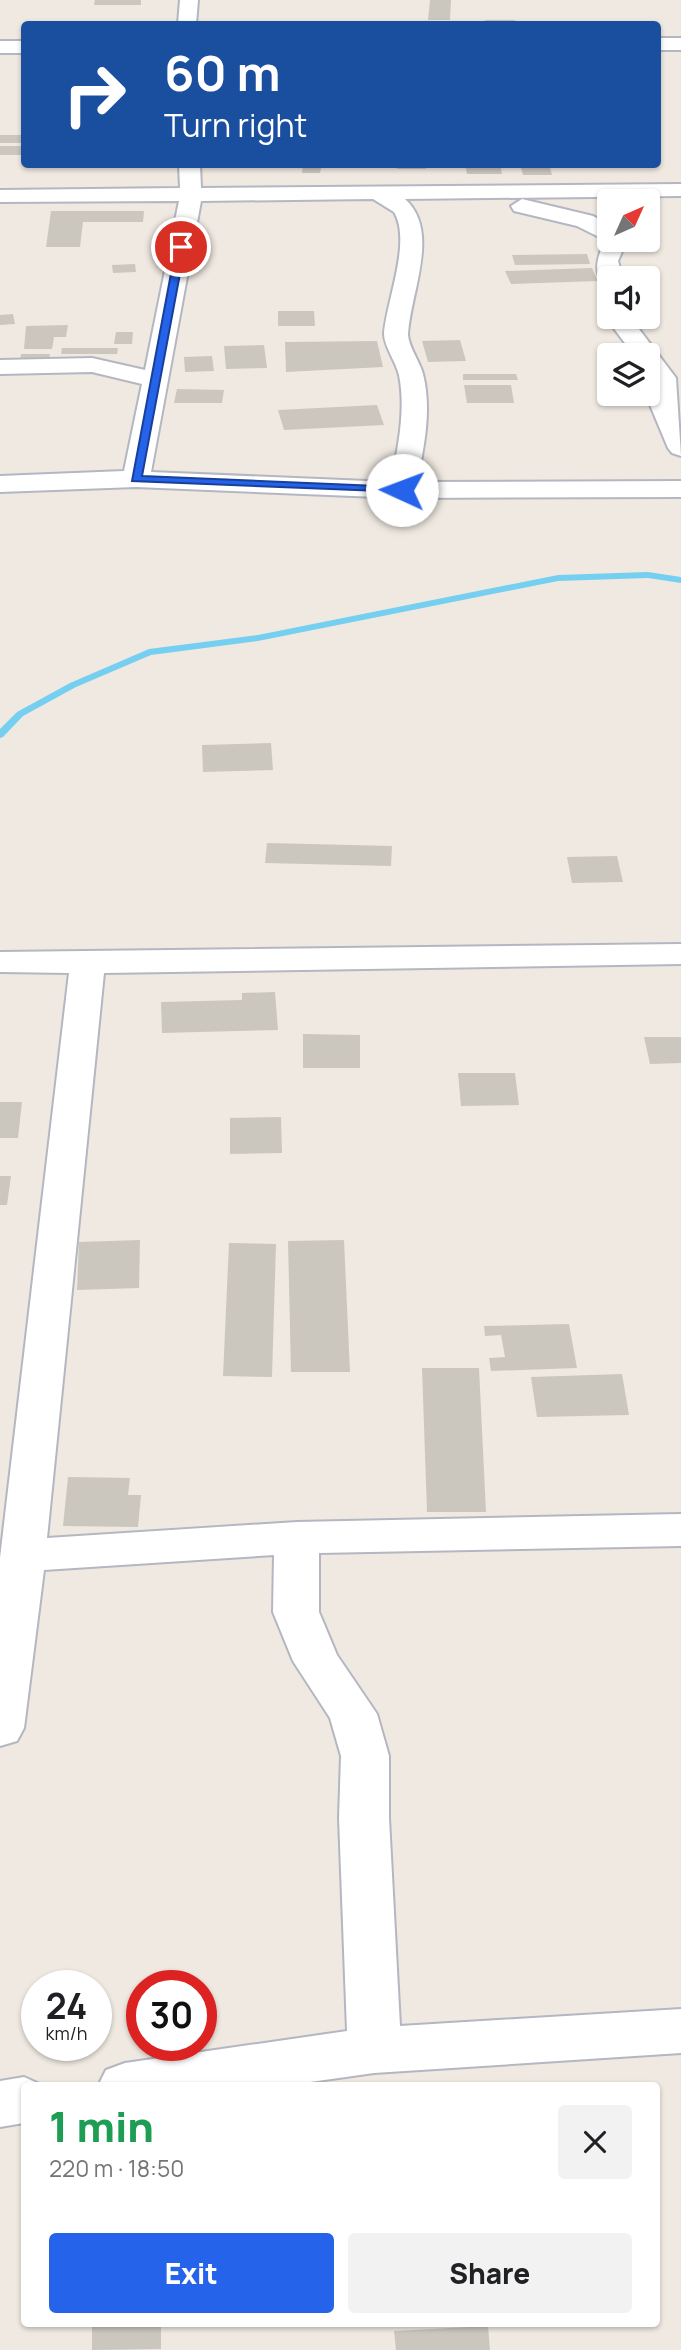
<!DOCTYPE html>
<meta charset="utf-8">
<style>
:root{--surface:#fff;--page:#f2f2f2;--text:#202124;--muted:#757577;--accent:#2563eb}
body{margin:0;font-family:Manrope,sans-serif;background:var(--page);color:var(--text);height:100vh;display:flex;flex-direction:column;font-size:26px;white-space:nowrap}
*{box-sizing:border-box;margin:0}
p{font-size:23px;color:var(--muted)}
.icon{flex:none;width:38px;height:38px;fill:none;stroke:currentColor;stroke-width:2;stroke-linecap:round;stroke-linejoin:round}
.map{position:relative;flex:1;overflow:hidden}
.sheet{position:absolute;left:21px;top:2082px;width:639px;height:245px;display:flex;flex-direction:column;background:var(--surface);border-radius:7px;box-shadow:0 2px 5px #0004}
.sheet>*{flex:none}
.hud{position:absolute;left:21px;top:21px;width:640px;height:147px;border-radius:7px;box-shadow:0 2px 5px #0004;background:#1a4fa0;color:#fff;overflow:hidden}
.needle{width:46px;rotate:45deg}
.fabs{position:absolute;left:597px;top:189px;display:grid;gap:14px}
.fabs a{display:grid;place-items:center;width:63px;height:63px;border-radius:7px;background:var(--surface);box-shadow:0 2px 5px #0004;font-size:35px}
.speed{position:absolute;left:21px;top:1970px;display:flex;gap:14px;font-size:35px;font-weight:700;text-align:center}
.speed>*{display:grid;place-content:center;width:91px;height:91px;border-radius:50%;background:var(--surface);box-shadow:0 2px 5px #0004;line-height:1}
.speed small{font-size:18px;font-weight:400}
.speed .limit{border:10px solid #d22;background:#fff;color:#111}
.pin{position:absolute;display:grid;place-items:center;width:60px;height:60px;color:#fff;margin:-30px;border:4px solid #fff;border-radius:50%;box-shadow:0 2px 7px #0007}
.me{position:absolute;width:77px;margin:-38px;rotate:272deg;stroke-linejoin:round;filter:drop-shadow(0 0 5px #0008)}
.turn{display:flex;align-items:center;gap:24px;height:147px;padding:0 28px;font-size:32px}
.turn .icon{width:91px;height:91px;stroke-width:2.5}
.turn b{display:block;font-size:49px;line-height:60px}
.round{display:grid;place-items:center;flex:none;width:74px;height:74px;border-radius:7px;background:var(--page)}
.headline{display:flex;align-items:center;justify-content:space-between;height:119px;padding:0 28px}
h1{font-size:42px;font-weight:800;line-height:52px;color:#1e9e55}
.button{display:flex;gap:14px;margin-top:auto;padding:14px 28px}
.button a{flex:1;height:80px;border-radius:7px;background:var(--accent);color:#fff;font-size:28px;font-weight:800;line-height:80px;text-align:center}
.button a+a{background:var(--page);color:var(--text)}
.map>svg:first-child{display:block}
.lines{fill:none;stroke-linecap:round;stroke-linejoin:round}
.stream{fill:#75cff0;fill-rule:evenodd}
.building{fill:#cbc7bf}
.minor-casing{stroke:#b4b7c1;stroke-width:4}
.minor{fill:#fff;fill-rule:evenodd}
.route{fill:#2563eb;stroke:#184099;stroke-width:2}
</style>
<div class="map">
<svg width="681" height="2350" viewBox="0 0 681 2350">
<rect width="100%" height="100%" fill="#efe9e1"/>
<g class="lines">
<polygon class="stream" points="648,572 681,577 681,583 648,578 558,581 258,641 151,655 76,687 23,716 3,737 0,738 0,729 17,712 70,683 149,649 258,635 558,575"/>
</g>
<g class="building">
<polygon points="95,0 141,0 141,5 94,5"/>
<polygon points="430,0 451,0 450,20 428,20"/>
<rect x="485" y="20" width="30" height="4"/>
<rect x="0" y="135" width="24" height="8"/>
<rect x="0" y="146" width="24" height="9"/>
<polygon points="303,164 322,164 320,173 302,173"/>
<polygon points="396,164 425,164 426,169 397,169"/>
<polygon points="465,164 500,164 502,174 467,174"/>
<polygon points="520,164 549,164 552,175 523,175"/>
<polygon points="51,211 144,211 143,222 83,222 80,247 46,247"/>
<polygon points="587,254 590,264 515,265 512,255"/>
<polygon points="135,264 136,272 113,273 112,265"/>
<polygon points="592,268 598,281 511,284 505,271"/>
<polygon points="278,311 314,311 315,326 278,326"/>
<polygon points="13,314 15,324 0,325 0,315"/>
<polygon points="68,325 66,337 54,337 52,349 24,349 26,326"/>
<polygon points="116,332 133,332 132,344 114,344"/>
<polygon points="460,340 466,361 428,362 422,341"/>
<polygon points="377,341 383,367 286,372 285,342"/>
<polygon points="264,345 267,368 226,369 224,346"/>
<polygon points="62,348 118,348 117,354 61,354"/>
<polygon points="21,354 50,354 49,361 20,361"/>
<polygon points="212,356 214,371 185,372 184,357"/>
<polygon points="463,374 516,374 518,380 463,380"/>
<polygon points="464,385 511,385 514,403 467,403"/>
<polygon points="177,389 224,390 222,403 174,403"/>
<polygon points="377,405 384,425 284,430 278,410"/>
<polygon points="271,743 273,770 203,772 202,745"/>
<polygon points="267,843 392,846 391,866 265,863"/>
<polygon points="617,856 623,882 572,883 567,857"/>
<polygon points="275,992 278,1030 162,1033 161,1002 242,1000 242,993"/>
<polygon points="303,1034 360,1035 360,1068 303,1068"/>
<polygon points="644,1037 681,1037 681,1063 650,1064"/>
<polygon points="458,1073 515,1073 519,1105 461,1106"/>
<polygon points="0,1102 22,1102 18,1138 0,1138"/>
<polygon points="281,1117 282,1153 230,1154 230,1118"/>
<polygon points="0,1176 11,1176 7,1205 0,1205"/>
<polygon points="140,1240 139,1288 77,1290 79,1242"/>
<polygon points="344,1240 350,1372 291,1372 288,1241"/>
<polygon points="229,1243 276,1244 272,1377 223,1376"/>
<polygon points="569,1324 577,1368 491,1371 489,1358 505,1357 501,1335 485,1336 484,1326"/>
<polygon points="422,1368 479,1368 486,1512 427,1512"/>
<polygon points="622,1374 629,1415 537,1417 531,1377"/>
<polygon points="68,1477 130,1478 128,1495 141,1495 138,1527 63,1526"/>
<polygon points="92,2324 161,2324 161,2349 92,2350"/>
<polygon points="488,2326 490,2350 396,2350 394,2331"/>
</g>
<g class="lines">
<g class="minor-casing">
<g id="minor">
<polygon points="180,0 198,0 196,24 178,24"/>
<rect x="658" y="38" width="23" height="12"/>
<rect x="0" y="41" width="24" height="12"/>
<path d="M179,164h21l1,24 480,-4v12l-276,3c36,32 5,95 3,135 0,12 12,28 15,40 9,36 1,73 -6,108l264,-1v16l-279,1 -266,-11 -136,5v-16l124,-5 18,-87 -50,-12 -92,2v-14l92,-2 53,12 34,-169 -179,1v-12l180,-2zM373,199l21,13c18,30 -8,90 -10,122 0,12 12,28 15,41 7,35 -1,72 -8,107l-240,-10 50,-271z"/>
<path d="M522,199l71,17 16,9v15h18l-9,21 5,17h-14v6c-20,-8 -10,-30 -4,-44l-28,-14 -63,-15 -3,-5z"/>
<polygon points="610,317 634,317 636,325 676,378 681,456 672,453 668,448 650,405 652,378 648,373 648,355 634,355 612,326"/>
<polygon points="681,944 681,964 104,973 47,1538 297,1522 681,1514 681,1546 319,1553 319,1612 337,1655 377,1714 389,1756 389,1818 400,2026 681,2009 681,2053 374,2073 282,2086 98,2086 106,2070 125,2063 347,2031 339,1818 341,1756 330,1718 293,1661 273,1612 274,1555 44,1570 24,1728 17,1741 0,1746 0,1558 69,973 0,972 0,952"/>
<polygon points="24,2077 44,2086 24,2086 24,2123 0,2127 0,2081"/>
</g>
</g>
<use href="#minor" class="minor"/>
</g>
<polygon class="route" points="181,244 185,247 142,476 402,487 408,490 406,492 132,481 176,247"/>
</svg>
<div class="fabs">
<a><svg class="needle" viewBox="-14 -14 28 28"><path d="M0-13l5 13h-10z" fill="#e53935"/><path d="M0 13l5-13h-10z" fill="#757577"/></svg></a>
<a><svg class="icon" aria-label="sound" viewBox="0 0 24 24"><path d="M4 9h4l5-4v14l-5-4H4zM17 9q2 3 0 6"/></svg></a>
<a><svg class="icon" aria-label="layers" viewBox="0 0 24 24"><path d="M12 4l9 5-9 5-9-5zM3 14l9 5 9-5"/></svg></a>
</div>
<div class="speed"><div>24<small>km/h</small></div><div class="limit">30</div></div>
<div class="pin" style="left:181px;top:247px;background:#d93025"><svg class="icon" aria-label="arrive" viewBox="0 0 24 24"><path d="M6 21V4h12l-3 4 3 4H6"/></svg></div>
<svg class="me" style="left:402px;top:490px" viewBox="-20 -20 40 40"><circle r="19" fill="#fff"/><path d="M0-13L10 11 0 6-10 11z" fill="#2563eb"/></svg>
<div class="hud">
<div class="turn"><svg class="icon" aria-label="right" viewBox="0 0 24 24"><path d="M7 20v-9h11M14 6l5 5-5 5"/></svg><div><b>60 m</b>Turn right</div></div>
</div>
<section class="sheet">
<div class="headline"><div><h1>1 min</h1><p>220 m · 18:50</p></div><a class="round"><svg class="icon" aria-label="close" viewBox="0 0 24 24"><path d="M6 6l12 12M18 6L6 18"/></svg></a></div>
<div class="button"><a>Exit</a><a>Share</a></div>
</section>
</div>
